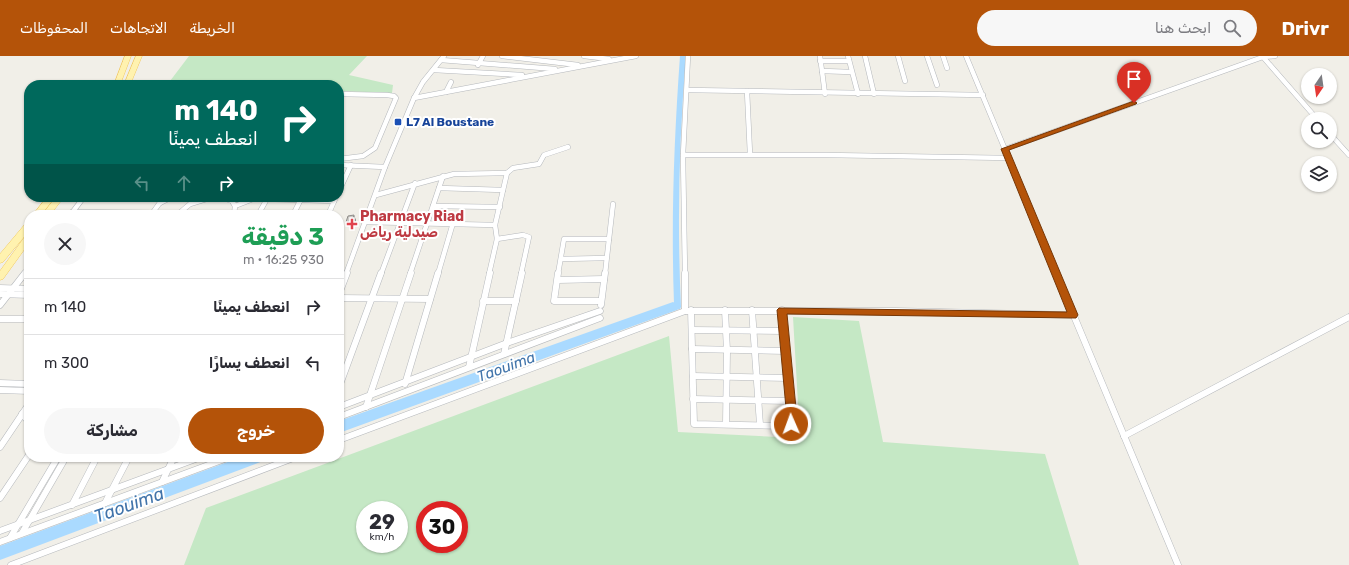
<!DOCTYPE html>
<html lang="ar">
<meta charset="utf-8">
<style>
:root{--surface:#fff;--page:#f7f7f7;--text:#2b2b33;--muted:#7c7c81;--line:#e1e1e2;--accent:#b45309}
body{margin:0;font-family:Rubik,Vazirmatn,sans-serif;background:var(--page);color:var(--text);direction:rtl;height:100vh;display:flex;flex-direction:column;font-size:15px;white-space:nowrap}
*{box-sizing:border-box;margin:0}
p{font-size:13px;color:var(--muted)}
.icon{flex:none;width:22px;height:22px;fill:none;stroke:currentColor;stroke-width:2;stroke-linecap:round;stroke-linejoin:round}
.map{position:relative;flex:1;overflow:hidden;direction:ltr}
.sheet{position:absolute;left:24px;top:154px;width:320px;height:252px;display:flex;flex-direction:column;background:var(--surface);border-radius:16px;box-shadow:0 1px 3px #0004;direction:rtl}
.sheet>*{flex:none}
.banner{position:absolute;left:24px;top:24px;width:320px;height:122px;border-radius:16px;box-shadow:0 1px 3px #0004;direction:rtl;background:#00695c;color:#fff;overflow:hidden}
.needle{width:26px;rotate:193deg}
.fabs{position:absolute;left:1301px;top:12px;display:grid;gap:8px}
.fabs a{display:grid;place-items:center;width:36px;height:36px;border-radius:50%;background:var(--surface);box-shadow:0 1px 3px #0004;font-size:20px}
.speed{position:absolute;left:356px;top:445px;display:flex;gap:8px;font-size:20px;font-weight:700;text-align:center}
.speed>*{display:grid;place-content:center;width:52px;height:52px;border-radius:50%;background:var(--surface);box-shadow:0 1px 3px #0004;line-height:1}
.speed small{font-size:10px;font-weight:400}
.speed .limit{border:6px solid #d22;background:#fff;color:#111}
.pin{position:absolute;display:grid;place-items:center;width:34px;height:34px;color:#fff;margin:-41px -17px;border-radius:50% 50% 50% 0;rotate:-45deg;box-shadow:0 0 4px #0007}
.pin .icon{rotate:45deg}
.me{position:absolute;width:44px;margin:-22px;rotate:358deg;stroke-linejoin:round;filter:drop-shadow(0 0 3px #0008)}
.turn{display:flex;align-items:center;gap:14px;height:84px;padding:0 20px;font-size:18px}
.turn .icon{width:52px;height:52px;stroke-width:2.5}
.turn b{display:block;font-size:28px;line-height:34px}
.lanes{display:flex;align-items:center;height:38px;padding:0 20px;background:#0003;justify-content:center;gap:20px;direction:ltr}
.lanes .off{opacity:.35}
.round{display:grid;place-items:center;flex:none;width:42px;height:42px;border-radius:21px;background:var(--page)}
.summary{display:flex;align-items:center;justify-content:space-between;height:68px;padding:0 20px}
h1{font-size:24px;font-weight:700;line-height:30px;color:#1e9e55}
.cta{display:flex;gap:8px;margin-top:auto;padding:8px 20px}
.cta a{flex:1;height:46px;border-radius:24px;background:var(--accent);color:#fff;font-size:16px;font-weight:700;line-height:46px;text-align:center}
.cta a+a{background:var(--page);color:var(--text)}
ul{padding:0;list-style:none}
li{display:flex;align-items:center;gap:12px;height:56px;padding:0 20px;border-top:1px solid var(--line)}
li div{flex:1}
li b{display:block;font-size:15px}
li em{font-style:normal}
header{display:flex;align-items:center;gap:24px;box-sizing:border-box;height:56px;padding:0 20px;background:var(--accent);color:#fff}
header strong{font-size:19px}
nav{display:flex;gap:22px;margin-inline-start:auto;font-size:14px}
.search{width:280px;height:36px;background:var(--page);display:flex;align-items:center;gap:10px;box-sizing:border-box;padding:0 14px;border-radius:22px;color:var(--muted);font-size:15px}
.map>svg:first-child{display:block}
.green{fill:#c5e8c5;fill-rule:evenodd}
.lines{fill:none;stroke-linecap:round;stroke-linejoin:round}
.canal{fill:#aadaff;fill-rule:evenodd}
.river{fill:#aadaff;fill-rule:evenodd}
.minor-far1-casing{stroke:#b5b8bc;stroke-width:5.5}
.minor-casing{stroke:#b5b8bc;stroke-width:7}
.primary-casing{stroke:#f2c960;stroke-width:1}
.minor-far1{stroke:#fff;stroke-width:4.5}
.minor{stroke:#fff;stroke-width:6}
.primary{fill:#fff2af;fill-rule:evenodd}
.wall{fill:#afaea9}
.shaded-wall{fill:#8f8d8a}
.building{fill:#cccac5;stroke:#8f8d8a}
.route{fill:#b45309;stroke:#753606}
.transit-dot{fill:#1a4fb4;stroke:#fff;stroke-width:1.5}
.health-dot{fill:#e0444e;stroke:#fff;stroke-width:1.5}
.labels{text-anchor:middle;stroke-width:4;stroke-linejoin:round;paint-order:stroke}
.far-transit-label{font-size:12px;font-weight:bold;fill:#164399;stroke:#fff;text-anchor:start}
.health-label{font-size:14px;font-weight:bold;fill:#be3a42;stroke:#fff;text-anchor:start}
.water-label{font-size:15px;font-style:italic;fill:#4174aa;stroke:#fff}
.near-water-label{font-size:18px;font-style:italic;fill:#4174aa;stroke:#fff}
</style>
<header>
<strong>Drivr</strong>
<div class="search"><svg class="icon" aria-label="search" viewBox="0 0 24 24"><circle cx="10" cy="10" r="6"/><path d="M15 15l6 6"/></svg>ابحث هنا</div>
<nav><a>الخريطة</a><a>الاتجاهات</a><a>المحفوظات</a></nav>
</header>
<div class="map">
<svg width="1349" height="509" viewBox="0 0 1349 509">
<rect width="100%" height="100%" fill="#f1efe8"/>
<g class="green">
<polygon points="189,0 367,0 349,19 393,29 392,37 339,35 339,29 167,29"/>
<path d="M793,261l66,4 24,121 162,12 34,111h-895l22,-57 463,-172 9,96 122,6zM365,454h34v34h-34zM425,454h34v34h-34z"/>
</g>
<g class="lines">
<path class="canal" d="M680,0h6c-7,84 -9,167 -5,251l-1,2c-3,1 -6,1 -9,0l-1,-2 1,-2 3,-1c-3,-83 0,-165 6,-248z"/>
<g class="river">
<polygon points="673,246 677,248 679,251 677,254 339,377 339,365"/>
<polygon points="241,401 265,401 263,405 0,504 0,490"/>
</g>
<g class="minor-far1-casing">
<g id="minor-far1">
<polyline points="502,0 578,9"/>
<polyline points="584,0 609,3"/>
<polyline points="820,0 825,38"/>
<polyline points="848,0 858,38"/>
<polyline points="865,0 874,38"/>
<polyline points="898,0 905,25"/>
<polyline points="927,0 937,29"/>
<polyline points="943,0 947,12"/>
<polyline points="966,0 1057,218"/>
<polyline points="1263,1 1317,63"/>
<polyline points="441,4 555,13"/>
<polyline points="820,5 849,5"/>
<polyline points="478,9 483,0"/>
<polyline points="434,14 522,19"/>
<polyline points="822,15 851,16"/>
<polyline points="687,34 983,39"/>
<polyline points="747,35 750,98"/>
<polyline points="446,36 451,26"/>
<polyline points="339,38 387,39 394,40 396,42 375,92 363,100 339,103"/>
<polyline points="414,42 636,0"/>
<polyline points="1330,78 1349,99"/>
<polyline points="1005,93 1263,1 1275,0"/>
<polyline points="683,99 826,99 1009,102"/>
<polyline points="339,109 385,111"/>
<polyline points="439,132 503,134"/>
<polyline points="339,135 351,109"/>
<polyline points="376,139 454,118 507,117"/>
<polyline points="220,141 232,145 235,150 234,159"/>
<polyline points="265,141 267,143 334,145"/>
<polyline points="160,147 172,141"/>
<polyline points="235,150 258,141"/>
<polyline points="433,150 500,151"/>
<polyline points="72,156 178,157"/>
<polyline points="71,158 84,141"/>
<polyline points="151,159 164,141"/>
<polyline points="177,159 190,148 213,141"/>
<polyline points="258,159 268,141"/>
<polyline points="293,159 302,141"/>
<polyline points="328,159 336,141"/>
<polyline points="366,166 495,169"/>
<polyline points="497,183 523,179 529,181 521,218"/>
<polyline points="561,203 606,202"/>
<polyline points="24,218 29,212"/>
<polyline points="346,218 385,111 414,42 423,26 444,0"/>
<polyline points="381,218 415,127"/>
<polyline points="410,218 443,120"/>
<polyline points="438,218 453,167"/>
<polyline points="489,218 497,183 495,169 507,117 513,112 539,108 544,99 568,91"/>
<polyline points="558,218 564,183 609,183"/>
<polyline points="605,218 613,148"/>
<polyline points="685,218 683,99 688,0"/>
</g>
</g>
<g class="minor-casing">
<g id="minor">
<polyline points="558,217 554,245 601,245"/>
<polyline points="685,217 685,255"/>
<polyline points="1056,217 1178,509"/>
<polyline points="558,224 604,223"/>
<polyline points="0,232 29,233"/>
<polyline points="0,238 29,239"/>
<polyline points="339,238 347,217"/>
<polyline points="339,242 430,243"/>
<polyline points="483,245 516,245"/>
<polyline points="0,249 25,217"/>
<polyline points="601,249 605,217"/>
<polyline points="691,254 694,368 788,370 792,363 782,254"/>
<polyline points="725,254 727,295 726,368"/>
<polyline points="752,254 760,369"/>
<polyline points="0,263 29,263"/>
<polyline points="692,274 783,275"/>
<polyline points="692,293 785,295"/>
<polyline points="504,298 522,217"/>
<polyline points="469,311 490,217"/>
<polyline points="693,320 788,322"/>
<polyline points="0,327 29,328"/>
<polyline points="405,328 438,217"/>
<polyline points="339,331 381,217"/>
<polyline points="0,334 29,335"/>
<polyline points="693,343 790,345"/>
<polyline points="339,351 507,287 600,255"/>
<polyline points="366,351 411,217"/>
<polyline points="22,358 29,366"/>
<polyline points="339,361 600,262"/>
<polyline points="1124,380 1349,261"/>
<polyline points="339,384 685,255 896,255 1073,259"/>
<polyline points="0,391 29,348"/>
<polyline points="162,426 174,401"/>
<polyline points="0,442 29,399"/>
<polyline points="105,447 129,401"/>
<polyline points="72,449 97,401"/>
<polyline points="0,475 201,401"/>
<polyline points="22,477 66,401"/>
<polyline points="10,482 58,401"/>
<polyline points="0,486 230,401"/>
<polyline points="11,509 296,401"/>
</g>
</g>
<g class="primary-casing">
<g id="primary">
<polygon points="125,0 131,0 120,29 114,29"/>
<polygon points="136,0 142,0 130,29 124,29"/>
<polygon points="47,141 55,141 41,159 33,159"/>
<polygon points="56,141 64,141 50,159 42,159"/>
<polygon points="29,166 29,175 3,206 0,207 0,198 26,167"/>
<polygon points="29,178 29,187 3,223 0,224 0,215 26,179"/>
</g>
</g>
<use href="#minor-far1" class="minor-far1"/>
<use href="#minor" class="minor"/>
<use href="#primary" class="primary"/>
</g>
<polygon class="wall" points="356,163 354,170 348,170 346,166"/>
<polygon class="shaded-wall" points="354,159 356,164 354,170 352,166"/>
<polygon class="building" points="354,159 352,166 346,166 348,160"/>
<polygon class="route" points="1134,45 1137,47 1136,48 1009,94 1078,259 1076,262 787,258 797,363 794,371 791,372 787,371 786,368 787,363 777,254 779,252 1067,256 1001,93"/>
<rect class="transit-dot" x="394" y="62" width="8" height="8" rx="2"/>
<path class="health-dot" d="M350 162h4v4h4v4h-4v4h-4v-4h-4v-4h4z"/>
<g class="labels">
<g class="far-transit-label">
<text x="406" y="70">L7 Al Boustane</text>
</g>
<g class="health-label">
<text x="360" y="165">Pharmacy Riad<tspan x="360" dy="16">صيدلية رياض</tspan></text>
</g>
<g class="water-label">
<text transform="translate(506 311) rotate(-20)" y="5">Taouima</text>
</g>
<g class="near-water-label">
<text transform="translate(129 449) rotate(-20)" y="6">Taouima</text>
</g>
</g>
</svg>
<div class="fabs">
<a><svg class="needle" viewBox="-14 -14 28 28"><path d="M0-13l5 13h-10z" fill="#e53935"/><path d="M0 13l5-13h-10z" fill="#7c7c81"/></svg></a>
<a><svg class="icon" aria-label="search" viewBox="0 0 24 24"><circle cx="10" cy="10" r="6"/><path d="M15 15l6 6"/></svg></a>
<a><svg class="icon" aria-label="layers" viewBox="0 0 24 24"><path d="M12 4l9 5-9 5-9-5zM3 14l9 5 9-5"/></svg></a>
</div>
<div class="speed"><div>29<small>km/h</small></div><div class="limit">30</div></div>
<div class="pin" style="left:1134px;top:47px;background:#d93025"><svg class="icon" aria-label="arrive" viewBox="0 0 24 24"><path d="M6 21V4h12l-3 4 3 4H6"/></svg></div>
<svg class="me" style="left:791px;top:368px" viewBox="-20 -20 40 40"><circle r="17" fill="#b45309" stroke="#fff" stroke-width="3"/><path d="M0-11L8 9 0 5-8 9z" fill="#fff"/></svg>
<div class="banner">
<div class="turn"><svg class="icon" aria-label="right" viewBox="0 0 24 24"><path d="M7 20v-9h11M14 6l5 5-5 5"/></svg><div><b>140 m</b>انعطف يمينًا</div></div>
<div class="lanes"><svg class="icon off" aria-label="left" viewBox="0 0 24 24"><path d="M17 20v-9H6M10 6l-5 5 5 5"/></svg><svg class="icon off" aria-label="ahead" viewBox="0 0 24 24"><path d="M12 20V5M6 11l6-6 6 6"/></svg><svg class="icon" aria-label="right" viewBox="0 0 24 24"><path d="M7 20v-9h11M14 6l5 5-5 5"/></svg></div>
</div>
<section class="sheet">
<div class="summary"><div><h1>3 دقيقة</h1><p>930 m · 16:25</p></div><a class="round"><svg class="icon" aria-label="close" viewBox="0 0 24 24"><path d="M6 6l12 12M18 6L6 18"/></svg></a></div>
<ul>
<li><svg class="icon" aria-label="right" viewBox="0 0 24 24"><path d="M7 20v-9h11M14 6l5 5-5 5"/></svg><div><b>انعطف يمينًا</b></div><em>140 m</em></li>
<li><svg class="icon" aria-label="left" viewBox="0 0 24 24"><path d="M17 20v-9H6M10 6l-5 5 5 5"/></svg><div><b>انعطف يسارًا</b></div><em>300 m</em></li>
</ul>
<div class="cta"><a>خروج</a><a>مشاركة</a></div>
</section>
</div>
